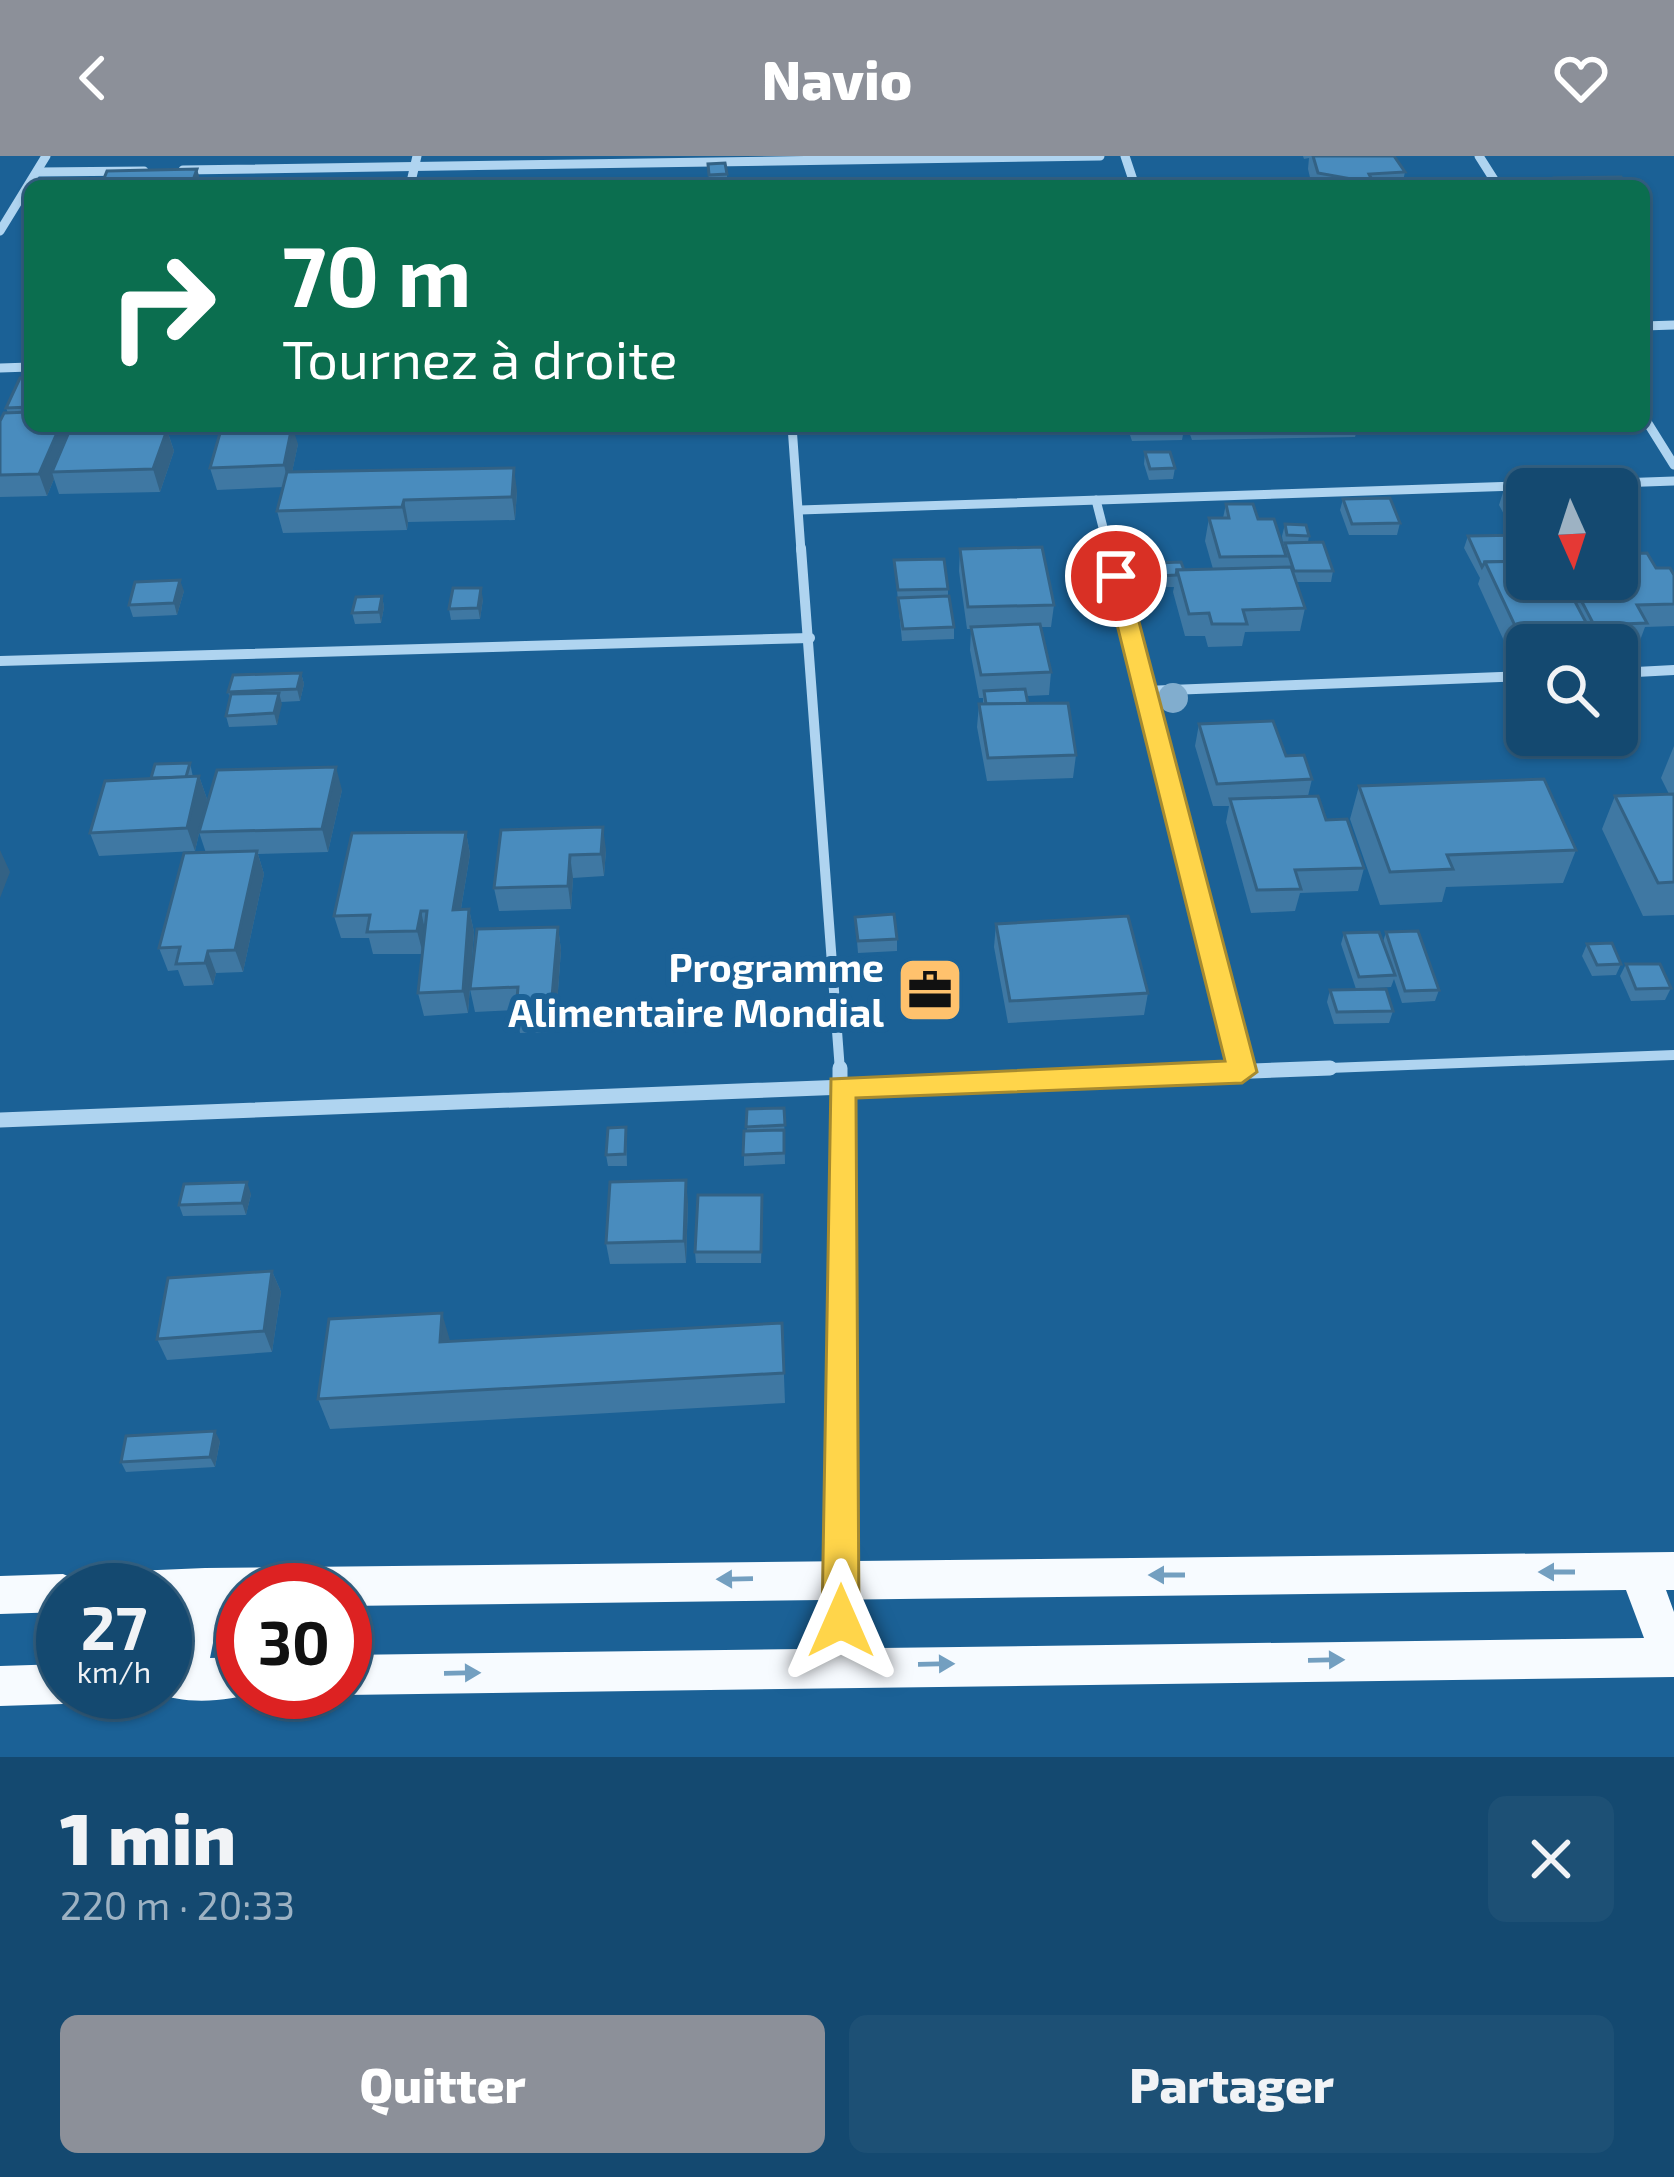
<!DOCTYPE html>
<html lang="fr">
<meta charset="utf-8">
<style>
:root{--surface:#144970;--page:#1d5075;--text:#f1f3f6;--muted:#9db2c3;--line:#336183;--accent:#8c9099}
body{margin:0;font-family:"Exo 2",sans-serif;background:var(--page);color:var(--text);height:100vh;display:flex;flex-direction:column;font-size:45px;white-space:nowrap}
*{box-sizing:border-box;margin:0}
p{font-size:39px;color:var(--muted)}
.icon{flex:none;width:66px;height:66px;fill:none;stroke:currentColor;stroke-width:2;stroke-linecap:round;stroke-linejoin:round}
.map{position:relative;height:1601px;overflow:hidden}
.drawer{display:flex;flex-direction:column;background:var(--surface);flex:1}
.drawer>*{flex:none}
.guide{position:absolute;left:24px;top:24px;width:1626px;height:252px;border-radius:18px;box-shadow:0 3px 9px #0004,0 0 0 3px var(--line);background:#0b6e4f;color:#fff;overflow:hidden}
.needle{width:78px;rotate:177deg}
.fabs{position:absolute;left:1506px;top:312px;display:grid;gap:24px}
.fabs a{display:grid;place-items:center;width:132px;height:132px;border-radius:18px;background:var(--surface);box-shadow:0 3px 9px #0004,0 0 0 3px var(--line);font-size:60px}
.speed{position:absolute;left:36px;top:1407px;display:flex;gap:24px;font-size:60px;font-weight:700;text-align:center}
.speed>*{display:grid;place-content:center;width:156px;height:156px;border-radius:50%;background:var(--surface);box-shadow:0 3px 9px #0004,0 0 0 3px var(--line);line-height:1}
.speed small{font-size:30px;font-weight:400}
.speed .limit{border:18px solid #d22;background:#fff;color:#111}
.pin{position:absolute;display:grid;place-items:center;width:102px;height:102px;color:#fff;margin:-51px;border:6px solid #fff;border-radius:50%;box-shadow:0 3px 12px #0007}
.me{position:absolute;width:132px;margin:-66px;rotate:0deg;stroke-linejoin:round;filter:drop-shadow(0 0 9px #0008)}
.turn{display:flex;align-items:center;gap:42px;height:252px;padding:0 60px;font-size:54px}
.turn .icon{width:156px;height:156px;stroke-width:2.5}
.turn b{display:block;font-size:84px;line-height:102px}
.round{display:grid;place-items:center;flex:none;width:126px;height:126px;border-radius:18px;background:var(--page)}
.headline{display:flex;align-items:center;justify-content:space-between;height:204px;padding:0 60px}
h1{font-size:72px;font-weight:800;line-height:90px}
.cta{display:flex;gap:24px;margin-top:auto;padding:24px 60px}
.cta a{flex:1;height:138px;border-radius:18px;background:var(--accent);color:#fff;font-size:48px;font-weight:800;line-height:138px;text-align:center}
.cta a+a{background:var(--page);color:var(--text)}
header{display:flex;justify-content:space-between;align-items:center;height:156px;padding:0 60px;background:var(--accent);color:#fff;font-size:54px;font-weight:800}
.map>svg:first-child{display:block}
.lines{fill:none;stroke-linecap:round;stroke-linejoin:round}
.street-far2{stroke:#afd4f0;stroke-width:9}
.street-far1{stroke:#afd4f0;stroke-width:10}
.street{stroke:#afd4f0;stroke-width:15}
.primary{fill:#f7fbff;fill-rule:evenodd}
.tree{fill:#81adce}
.wall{fill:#3f78a3}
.shaded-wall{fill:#336285}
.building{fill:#498cbe;stroke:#336285;stroke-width:3}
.oneway{fill:#739fc0}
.route{fill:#ffd54a;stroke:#a68a30;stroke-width:3}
.labels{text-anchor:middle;stroke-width:12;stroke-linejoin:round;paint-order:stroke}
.poi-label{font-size:39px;font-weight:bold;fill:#fff;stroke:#1b6196;text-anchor:end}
</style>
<header><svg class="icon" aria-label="back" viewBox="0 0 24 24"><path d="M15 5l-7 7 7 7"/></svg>Navio<svg class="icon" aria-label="heart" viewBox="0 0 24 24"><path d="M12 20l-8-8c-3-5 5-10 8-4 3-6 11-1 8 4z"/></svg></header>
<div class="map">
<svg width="1674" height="1601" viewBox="0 0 1674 1601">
<rect width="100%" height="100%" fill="#1b6196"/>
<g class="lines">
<g class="street-far2">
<polyline points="1125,0 1135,30"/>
<polyline points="1479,0 1498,30"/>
<polyline points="183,14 1100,0"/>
<polyline points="39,16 144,15"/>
<polyline points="410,30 417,0"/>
<polyline points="0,75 46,0"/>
<polyline points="1644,170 1674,169"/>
<polyline points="0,212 30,211"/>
<polyline points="1644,261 1674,309"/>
<polyline points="792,270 801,395"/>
<polyline points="1561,329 1674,325"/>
<polyline points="1096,344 1109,395"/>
<polyline points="800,354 1517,330"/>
</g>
<g class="street-far1">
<polyline points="801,392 840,915"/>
<polyline points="1108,392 1242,915"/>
<polyline points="0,505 810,482"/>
<polyline points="1617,517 1674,514"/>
<polyline points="1145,535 1527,520"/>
<polyline points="1252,915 1674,899"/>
</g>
<g class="street">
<polyline points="840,912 840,1508"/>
<polyline points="0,964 1330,912"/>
</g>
<g class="primary">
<path d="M1674,1396v38h-8l8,22v65l-1329,18 -8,-3h8v-37l1299,-17 -18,-48 -1281,16v-16h-102v18h-23l-10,50 33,-1v35h13c-26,10 -76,13 -100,0h9v-31l5,-2 11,-51 -16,1v-19h-51l6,-13 14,-6 71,-3z"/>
<polygon points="63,1418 77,1424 81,1434 63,1434 63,1456 0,1458 0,1420"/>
<polygon points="63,1508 63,1536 80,1536 77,1542 63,1548 0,1550 0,1510"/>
</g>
</g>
<circle class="tree" cx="1173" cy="542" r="15"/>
<g class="wall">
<polygon points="1303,0 1394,0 1405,16 1402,30 1312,30 1308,13 1309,2 1304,3"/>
<polygon points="708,8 727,18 727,27 709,28"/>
<polygon points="1644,53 1650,61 1644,80"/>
<polygon points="30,221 30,270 142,270 140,274 167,274 174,295 160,336 59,338 54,323 47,340 0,341 0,265 8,257 6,252"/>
<polygon points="1127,270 1183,270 1184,273 1182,284 1132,285"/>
<polygon points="1187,270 1358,270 1355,281 1192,284"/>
<polygon points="298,288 292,316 517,335 515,364 408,366 407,374 283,377 277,355 284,331 217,334 210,312"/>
<polygon points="1145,296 1175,312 1173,323 1149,324 1144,308"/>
<polygon points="1506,327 1527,333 1527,423 1617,423 1656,412 1674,419 1674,470 1645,471 1638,490 1585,489 1583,486 1582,489 1527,489 1527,496 1509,496 1478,428 1480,422 1464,392 1468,380 1515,379 1499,349"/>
<polygon points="1343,343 1400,367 1397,379 1349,379 1340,354"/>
<polygon points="1226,348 1258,363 1284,393 1282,380 1285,368 1309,380 1308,386 1333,415 1331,426 1296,426 1305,452 1300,475 1245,476 1242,490 1208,491 1205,480 1185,480 1173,436 1174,431 1158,431 1154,418 1156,407 1184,414 1213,413 1205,385 1209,362 1223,362"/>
<polygon points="1617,351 1628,359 1620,381 1617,381"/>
<polygon points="960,393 1054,449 1051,471 1041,471 1051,516 1049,539 1027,540 1028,548 1076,599 1073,622 987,625 977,571 979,548 983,548 983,542 979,542 970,494 971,473 967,473 959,415"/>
<polygon points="894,404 948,433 948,440 954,471 954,483 902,485"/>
<polygon points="184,435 177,459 133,461 129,449"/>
<polygon points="382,440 384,451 381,467 355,468 352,457"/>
<polygon points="483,443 480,463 451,464 449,453"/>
<polygon points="301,517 304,528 300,545 281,546 277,569 229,571 226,560 230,542 228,536"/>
<polygon points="1199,568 1286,600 1312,623 1308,640 1364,712 1358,735 1300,737 1295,755 1251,757 1226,666 1229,650 1213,650 1195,590"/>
<polygon points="1674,590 1674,759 1643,760 1602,673 1615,640 1669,638 1661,622"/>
<polygon points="190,607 193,621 199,620 207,643 195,695 99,700 90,677 151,622"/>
<polygon points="1359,630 1576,694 1563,727 1446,731 1442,746 1380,749 1350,663"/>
<polygon points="342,634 328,696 258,698 264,718 243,816 216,817 213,829 184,830 178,814 168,815 159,792 206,697 199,676"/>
<polygon points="501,674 606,694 604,720 573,722 571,753 499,755 494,732"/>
<polygon points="466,676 470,698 461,753 469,753 474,776 468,857 424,860 418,837 422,798 373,798 369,782 341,782 334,760"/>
<polygon points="855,761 897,783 897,795 858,797"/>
<polygon points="996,768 1148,837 1144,859 1008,867 994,791"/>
<polygon points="558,771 561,794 555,876 520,877 516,854 475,856 470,833"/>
<polygon points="1386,776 1439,834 1435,845 1402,847 1394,823 1391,831 1356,833 1341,788 1344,777 1383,786"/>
<polygon points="1587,788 1621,808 1616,819 1592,820 1582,800"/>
<polygon points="1626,808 1671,832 1665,844 1631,845 1620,820"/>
<polygon points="1330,834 1393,855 1389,867 1334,868 1327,846"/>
<polygon points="784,952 785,1008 744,1010 744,975 747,975 747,953"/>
<polygon points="626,971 627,1010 608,1010 606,999"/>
<polygon points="251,1038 246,1059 183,1060 179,1049"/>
<polygon points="688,1046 686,1107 610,1108 606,1087"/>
<polygon points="763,1050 761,1107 696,1107 695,1096"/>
<polygon points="272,1115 281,1136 272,1196 167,1204 157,1183"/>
<polygon points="782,1167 785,1247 330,1273 318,1243 450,1185"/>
<polygon points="220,1285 215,1311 126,1316 121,1306"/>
</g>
<g class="shaded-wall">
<polygon points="197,13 202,30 191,30"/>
<polygon points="60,270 72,270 69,273 72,282 52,316 54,323 47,340 39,318"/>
<polygon points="126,270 142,270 132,294 125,272"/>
<polygon points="292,270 298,288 289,331 284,309"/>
<polygon points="167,274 174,295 160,336 153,313"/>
<polygon points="514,312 517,335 515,364 512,341"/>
<polygon points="404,344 408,366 407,374 402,351"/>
<polygon points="180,424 184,435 177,459 174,447"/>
<polygon points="481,432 483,443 480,463 478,452"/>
<polygon points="382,440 384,451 381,467 379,456"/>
<polygon points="301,517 304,528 300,545 297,533"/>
<polygon points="279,537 282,548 277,569 274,557"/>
<polygon points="336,611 342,634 328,696 322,673"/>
<polygon points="199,620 207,643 195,695 187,672"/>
<polygon points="603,671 606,694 604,720 601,698"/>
<polygon points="466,676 470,698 457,777 453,754"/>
<polygon points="0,694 10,716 0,742"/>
<polygon points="257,695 264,718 243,816 235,794"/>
<polygon points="570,699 573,722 571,753 568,730"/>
<polygon points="469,753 474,776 468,857 463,835"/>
<polygon points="421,755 426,778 423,798 417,775"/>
<polygon points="558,771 561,794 555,876 551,853"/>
<polygon points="208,795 216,817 213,829 205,807"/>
<polygon points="686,1024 688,1046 686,1107 684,1085"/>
<polygon points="247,1026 251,1038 246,1059 242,1047"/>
<polygon points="272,1115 281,1136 272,1196 264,1175"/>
<polygon points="442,1157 451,1188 440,1186"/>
<polygon points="215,1275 220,1285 215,1311 210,1301"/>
</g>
<g class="building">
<polygon points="1313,0 1394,0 1405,16 1369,18 1372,24 1357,24 1318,17"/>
<polygon points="725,7 727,18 709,19 708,8"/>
<polygon points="197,13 191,30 101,30 107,15"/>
<polygon points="1621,21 1628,30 1560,30 1555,22"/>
<polygon points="729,27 729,30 709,30 708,28"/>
<polygon points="30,221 30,251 6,252 20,222"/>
<polygon points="30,256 30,270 60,270 39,318 0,319 0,265 4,257"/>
<polygon points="70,270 126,270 125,272 69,273"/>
<polygon points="222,270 292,270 284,309 210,312"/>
<polygon points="1132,270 1183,270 1184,273 1134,274"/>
<polygon points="167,274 153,313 52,316 69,276"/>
<polygon points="1145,296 1170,296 1175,312 1150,313"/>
<polygon points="514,312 512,341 404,344 402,351 277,355 287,316"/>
<polygon points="1575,325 1580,333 1527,333 1527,367 1506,327"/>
<polygon points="1390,342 1400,367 1352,368 1343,343"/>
<polygon points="1226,348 1253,348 1258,363 1274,363 1286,400 1220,401 1209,362 1229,362"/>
<polygon points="1617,351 1624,351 1628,359 1617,359"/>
<polygon points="1285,368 1306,369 1309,380 1287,379"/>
<polygon points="1527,379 1527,405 1485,406 1482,411 1468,380"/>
<polygon points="1323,386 1333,415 1294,415 1285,387"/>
<polygon points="1042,391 1054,449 968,451 960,393"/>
<polygon points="1647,397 1656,412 1670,412 1674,419 1674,448 1637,449 1647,467 1594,469 1570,423 1617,423 1617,398"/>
<polygon points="944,403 948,433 898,434 894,404"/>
<polygon points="1527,405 1527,423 1563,423 1589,472 1517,474 1485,406"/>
<polygon points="1181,406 1184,414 1177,414 1176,419 1160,420 1156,407"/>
<polygon points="1291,411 1305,452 1243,454 1247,468 1212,468 1209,457 1189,458 1177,414"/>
<polygon points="180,424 174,447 129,449 135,426"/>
<polygon points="453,432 481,432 478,452 449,453"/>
<polygon points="382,440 379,456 352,457 356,441"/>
<polygon points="949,440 954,471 903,473 898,442"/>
<polygon points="1040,468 1051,516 981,519 971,471"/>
<polygon points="301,517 297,533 228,536 233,519"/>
<polygon points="1025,533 1028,548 986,548 984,535"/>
<polygon points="279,537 274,557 226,560 231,538"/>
<polygon points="1068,547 1076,599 988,602 979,548"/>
<polygon points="1273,565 1286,600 1304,599 1312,623 1217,628 1199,568"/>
<polygon points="190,607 186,621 151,622 155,608"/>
<polygon points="336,611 322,673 199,676 217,614"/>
<polygon points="199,620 187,672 90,677 105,625"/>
<polygon points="1544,623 1576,694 1447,699 1453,713 1390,716 1359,630"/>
<polygon points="1674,638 1674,726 1658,727 1615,640"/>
<polygon points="1318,640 1326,664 1347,663 1364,712 1295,714 1301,733 1257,734 1230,643"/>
<polygon points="603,671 601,698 570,699 568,730 494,732 501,674"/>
<polygon points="466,676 453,754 469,753 463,835 418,837 427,755 421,755 417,775 367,776 370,759 334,760 352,677"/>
<polygon points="257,695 235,794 208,795 205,807 176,808 180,791 159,792 184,697"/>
<polygon points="894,758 897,783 858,785 855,761"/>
<polygon points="1128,760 1148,837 1010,845 996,768"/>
<polygon points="558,771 551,853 516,855 518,831 470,833 477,773"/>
<polygon points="1418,775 1439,834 1405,835 1386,776"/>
<polygon points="1379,776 1395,819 1359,821 1344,777"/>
<polygon points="1612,787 1621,808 1597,809 1587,788"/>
<polygon points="1626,808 1660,808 1671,832 1636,833"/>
<polygon points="1386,833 1393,855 1337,856 1330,834"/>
<polygon points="784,952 785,969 746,971 747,953"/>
<polygon points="626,971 625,998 606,999 608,972"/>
<polygon points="784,974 784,997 743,999 744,975"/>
<polygon points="686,1024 684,1085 606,1087 610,1026"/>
<polygon points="247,1026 242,1047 179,1049 184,1028"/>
<polygon points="698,1039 762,1039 761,1096 695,1096"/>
<polygon points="272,1115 264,1175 157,1183 168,1122"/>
<polygon points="442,1157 440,1186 782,1167 784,1217 318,1243 329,1163"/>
<polygon points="215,1275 210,1301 121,1306 126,1280"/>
</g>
<defs><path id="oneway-solid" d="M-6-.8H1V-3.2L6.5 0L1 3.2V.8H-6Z" transform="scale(3)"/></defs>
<g class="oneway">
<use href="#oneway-solid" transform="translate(1557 1416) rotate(180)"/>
<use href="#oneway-solid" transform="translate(1167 1419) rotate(180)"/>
<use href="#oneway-solid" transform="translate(735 1423) rotate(179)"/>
<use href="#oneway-solid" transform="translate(1326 1504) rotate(-1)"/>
<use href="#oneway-solid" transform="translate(936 1508) rotate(-1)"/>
<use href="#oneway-solid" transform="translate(462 1517) rotate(-1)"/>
</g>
<polygon class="route" points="1116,414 1127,420 1257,916 1242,927 856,942 859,1465 853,1478 841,1483 828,1478 822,1465 831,923 1225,905 1105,420"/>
<defs>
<g id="office-square" transform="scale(3.45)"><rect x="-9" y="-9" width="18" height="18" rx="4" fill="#ffc26d" stroke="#1b6196"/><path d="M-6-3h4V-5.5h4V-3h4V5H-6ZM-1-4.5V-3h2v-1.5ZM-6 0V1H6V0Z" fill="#111"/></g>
</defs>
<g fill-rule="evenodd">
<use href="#office-square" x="930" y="834"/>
</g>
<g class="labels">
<g class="poi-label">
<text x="884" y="826">Programme<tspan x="884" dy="45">Alimentaire Mondial</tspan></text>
</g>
</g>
</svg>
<div class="fabs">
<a><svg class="needle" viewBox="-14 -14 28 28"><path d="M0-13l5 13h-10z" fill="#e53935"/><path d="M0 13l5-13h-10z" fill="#9db2c3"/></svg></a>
<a><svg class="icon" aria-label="search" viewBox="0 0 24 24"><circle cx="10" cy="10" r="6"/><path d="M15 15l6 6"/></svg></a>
</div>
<div class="speed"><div>27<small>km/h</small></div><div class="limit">30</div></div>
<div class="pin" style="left:1116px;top:420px;background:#d93025"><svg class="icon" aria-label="arrive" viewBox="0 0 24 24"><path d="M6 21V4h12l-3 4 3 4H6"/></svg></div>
<svg class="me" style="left:841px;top:1465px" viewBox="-20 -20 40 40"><path d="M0-17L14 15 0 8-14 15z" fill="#ffd54a" stroke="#fff" stroke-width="4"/></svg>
<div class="guide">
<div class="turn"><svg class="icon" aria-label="right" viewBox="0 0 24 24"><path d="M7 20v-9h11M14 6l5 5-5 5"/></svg><div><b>70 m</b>Tournez à droite</div></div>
</div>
</div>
<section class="drawer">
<div class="headline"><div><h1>1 min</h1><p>220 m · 20:33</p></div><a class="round"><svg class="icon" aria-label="close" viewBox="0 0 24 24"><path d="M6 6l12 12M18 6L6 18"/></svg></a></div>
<div class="cta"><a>Quitter</a><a>Partager</a></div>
</section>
